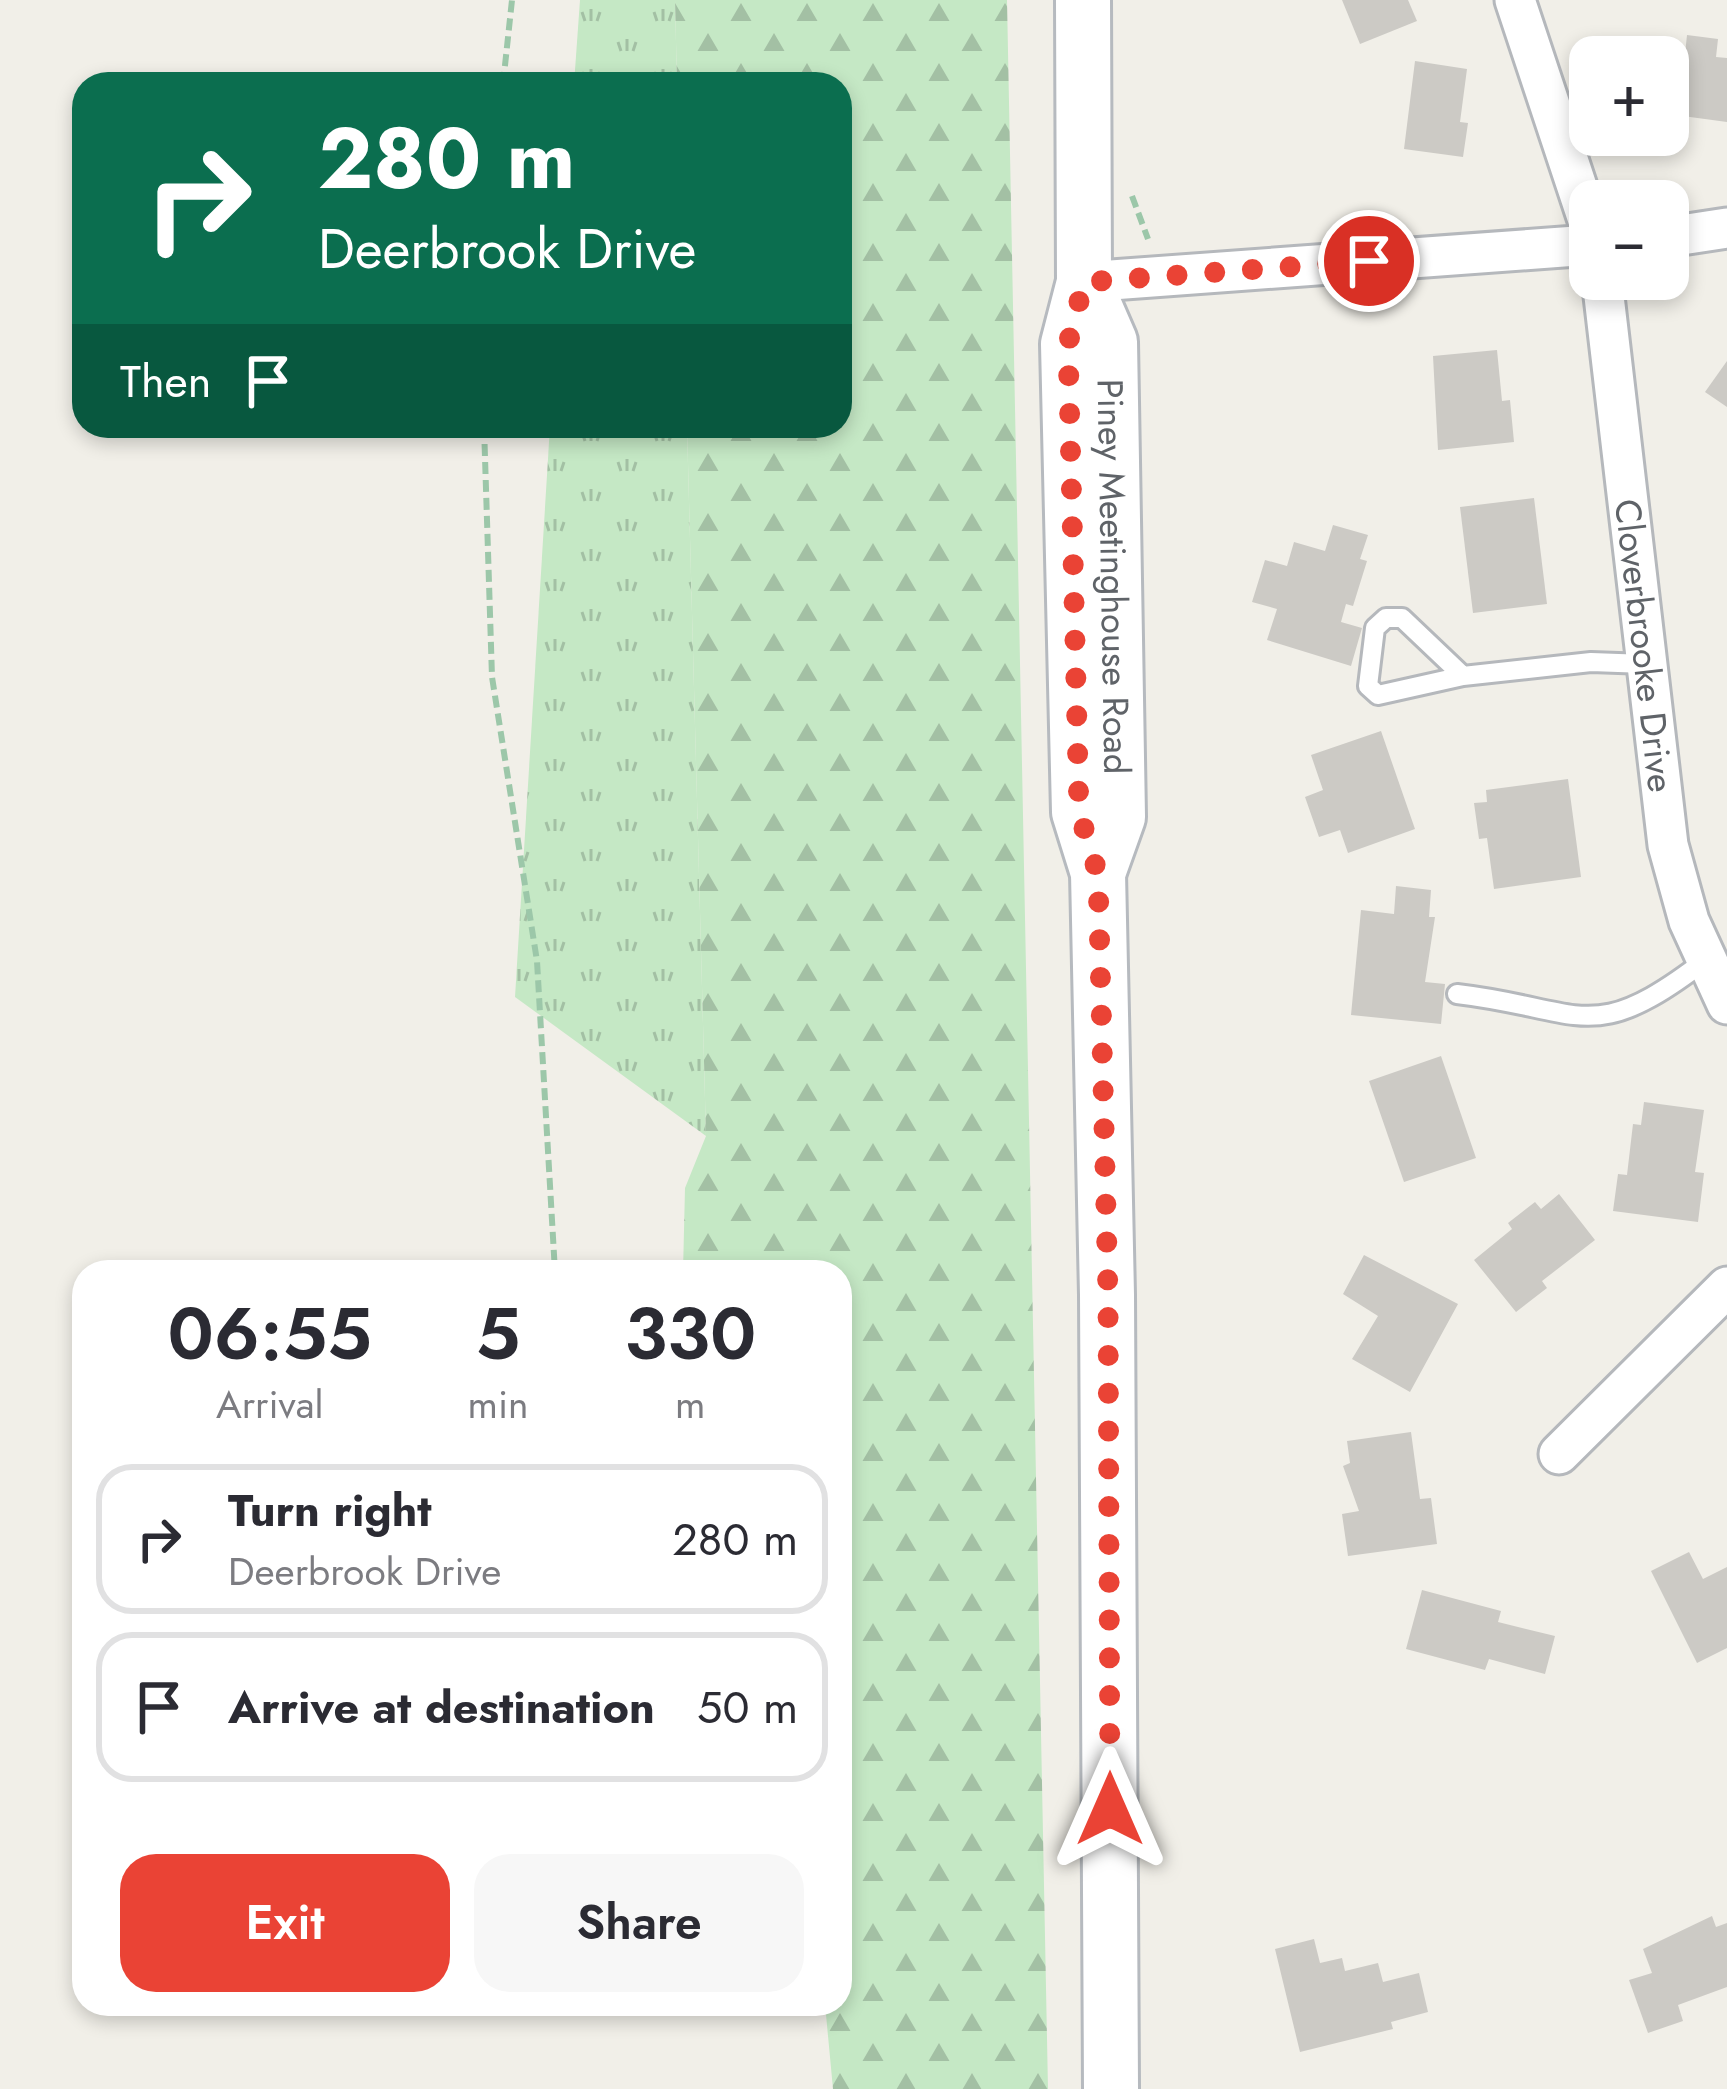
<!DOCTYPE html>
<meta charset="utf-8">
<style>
:root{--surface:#fff;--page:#f7f7f7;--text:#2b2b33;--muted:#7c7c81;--line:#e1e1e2;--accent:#ea4335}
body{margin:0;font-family:Jost,sans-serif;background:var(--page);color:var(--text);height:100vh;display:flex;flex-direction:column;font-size:45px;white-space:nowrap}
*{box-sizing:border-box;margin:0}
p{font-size:39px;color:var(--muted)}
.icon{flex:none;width:66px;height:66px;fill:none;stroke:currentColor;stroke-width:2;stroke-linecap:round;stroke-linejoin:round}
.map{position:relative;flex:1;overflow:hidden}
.drawer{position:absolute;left:72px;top:1260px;width:780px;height:756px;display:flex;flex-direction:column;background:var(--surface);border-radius:36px;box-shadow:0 6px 18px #0003}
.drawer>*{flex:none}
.hud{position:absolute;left:72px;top:72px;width:780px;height:366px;border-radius:36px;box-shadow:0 6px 18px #0003;background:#0b6e4f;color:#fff;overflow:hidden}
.tools{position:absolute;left:1569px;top:36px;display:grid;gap:24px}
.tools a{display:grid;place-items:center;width:120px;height:120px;border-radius:24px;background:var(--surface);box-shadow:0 6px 18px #0003;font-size:60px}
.pin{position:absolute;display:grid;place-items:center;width:102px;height:102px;color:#fff;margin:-51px;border:6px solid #fff;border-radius:50%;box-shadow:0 3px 12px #0007}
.me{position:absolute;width:132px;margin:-66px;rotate:0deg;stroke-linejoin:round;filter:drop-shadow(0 0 9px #0008)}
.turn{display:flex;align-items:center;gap:42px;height:252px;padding:0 48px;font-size:54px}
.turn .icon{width:156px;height:156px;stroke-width:2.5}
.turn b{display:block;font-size:84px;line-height:102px}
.then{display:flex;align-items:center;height:114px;padding:0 48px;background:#0003;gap:24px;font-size:45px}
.eta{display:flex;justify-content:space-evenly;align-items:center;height:204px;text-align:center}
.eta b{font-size:72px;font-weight:600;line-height:84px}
.action{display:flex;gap:24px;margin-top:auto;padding:24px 48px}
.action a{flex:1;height:138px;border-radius:36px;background:var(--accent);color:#fff;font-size:48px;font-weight:600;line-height:138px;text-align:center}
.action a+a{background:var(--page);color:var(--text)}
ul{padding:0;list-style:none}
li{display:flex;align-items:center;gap:36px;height:150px;margin:0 24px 18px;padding:0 24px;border:6px solid var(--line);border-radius:36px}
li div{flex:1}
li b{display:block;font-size:45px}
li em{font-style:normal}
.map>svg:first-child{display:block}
.grass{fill:url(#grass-tufts)}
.forest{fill:url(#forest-firs)}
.building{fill:#cccac5}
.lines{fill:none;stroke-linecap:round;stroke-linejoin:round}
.lane-casing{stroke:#b5b8bc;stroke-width:24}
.street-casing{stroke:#b5b8bc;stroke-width:45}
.secondary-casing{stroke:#b6babf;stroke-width:60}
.path{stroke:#9cc7a9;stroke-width:6;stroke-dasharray:12 6;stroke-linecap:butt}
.lane{stroke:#fff;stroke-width:18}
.street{stroke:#fff;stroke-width:39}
.secondary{stroke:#fff;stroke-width:54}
.route{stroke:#ea4335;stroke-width:21;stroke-dasharray:0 37.8}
.labels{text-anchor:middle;stroke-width:9;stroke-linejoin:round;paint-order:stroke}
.street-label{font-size:36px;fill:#5f6368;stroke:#fff}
</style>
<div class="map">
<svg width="1727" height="2089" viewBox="0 0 1727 2089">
<defs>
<pattern id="grass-tufts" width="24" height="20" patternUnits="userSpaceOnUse" patternTransform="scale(3)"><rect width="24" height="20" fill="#c5e8c5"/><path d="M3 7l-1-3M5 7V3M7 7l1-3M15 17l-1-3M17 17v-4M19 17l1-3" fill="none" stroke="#a3c0a4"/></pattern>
<pattern id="forest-firs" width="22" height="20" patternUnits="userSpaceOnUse" patternTransform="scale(3)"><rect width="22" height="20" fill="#c5e8c5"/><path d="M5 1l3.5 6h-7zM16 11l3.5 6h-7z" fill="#a3c0a4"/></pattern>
</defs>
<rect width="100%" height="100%" fill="#f1efe8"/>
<g class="grass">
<polygon points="580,0 675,0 677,84 574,84"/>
<polygon points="550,426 687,426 706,1136 515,997"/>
</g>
<polygon class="forest" points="675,0 1007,0 1048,2089 833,2089 825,2004 840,2004 840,1272 683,1272 685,1188 706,1136 687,426 840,426 840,84 677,84"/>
<g class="building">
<polygon points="1342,0 1408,0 1417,21 1360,44"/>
<polygon points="1687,35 1718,39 1716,57 1727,58 1727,122 1668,114 1668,57 1631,57 1632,47 1685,54"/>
<polygon points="1415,61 1467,69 1460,122 1468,123 1463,157 1404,149"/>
<polygon points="1497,350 1502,401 1510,400 1514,442 1438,450 1433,356"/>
<polygon points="1727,361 1727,407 1705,392"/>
<polygon points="1534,498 1547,604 1473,613 1460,507"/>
<polygon points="1333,525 1368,535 1360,559 1367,561 1353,606 1346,604 1341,622 1362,628 1351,666 1267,640 1277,609 1252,602 1265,560 1287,566 1294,542 1325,551"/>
<polygon points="1381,731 1415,829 1348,853 1340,830 1319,837 1305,797 1323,790 1311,755"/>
<polygon points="1568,779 1581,877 1494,889 1487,838 1479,839 1474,803 1487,802 1486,790"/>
<polygon points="1396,886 1431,890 1429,917 1435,917 1425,982 1445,984 1441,1024 1351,1015 1361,910 1394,914"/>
<polygon points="1441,1056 1476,1158 1404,1182 1369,1081"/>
<polygon points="1644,1102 1704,1110 1695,1172 1704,1173 1698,1222 1613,1211 1618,1174 1627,1175 1633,1124 1641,1125"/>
<polygon points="1559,1194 1595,1240 1542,1281 1547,1288 1516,1312 1474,1260 1512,1229 1508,1223 1535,1202 1541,1209"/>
<polygon points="1364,1255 1458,1304 1410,1392 1352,1359 1378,1316 1343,1294"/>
<polygon points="1411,1432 1420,1499 1431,1498 1437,1544 1348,1556 1342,1514 1359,1511 1343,1466 1350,1463 1347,1441"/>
<polygon points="1689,1552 1703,1579 1727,1567 1727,1648 1697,1663 1651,1571"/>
<polygon points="1422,1590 1501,1611 1498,1622 1555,1636 1545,1674 1489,1659 1485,1670 1406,1649"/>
<polygon points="1712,1916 1716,1927 1727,1923 1727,1987 1678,2005 1683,2021 1648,2033 1629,1980 1652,1973 1643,1949"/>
<polygon points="1314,1939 1320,1963 1342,1958 1345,1971 1378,1963 1383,1982 1419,1973 1428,2012 1391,2022 1393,2029 1300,2052 1275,1949"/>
</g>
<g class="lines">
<g class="lane-casing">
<g id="lane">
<polyline points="1463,676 1378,695 1368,686 1375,628 1386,618 1402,618 1463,676 1591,662 1646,664"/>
<path d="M1457,994c128,15 133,55 250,-35"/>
</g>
</g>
<g class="street-casing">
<g id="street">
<polyline points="1515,0 1590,226"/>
<polyline points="1668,237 1727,228"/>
<path id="s1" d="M1602,279l66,566 21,76 38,83"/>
<polyline points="1084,282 1590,245"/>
<polyline points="1559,1454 1727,1287"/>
</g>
</g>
<g class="secondary-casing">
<g id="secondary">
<polyline points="1083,0 1084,282 1068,344 1079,812 1098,873 1107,1295 1111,2089"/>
<path id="s2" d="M1084,282l26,60 8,475 -20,56"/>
</g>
</g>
<g class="path">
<polyline points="503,84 512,0"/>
<polyline points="1132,196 1148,239"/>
<polyline points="484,426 492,677 537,961 555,1272"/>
</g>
<use href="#lane" class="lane"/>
<use href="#street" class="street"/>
<use href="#secondary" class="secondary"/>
</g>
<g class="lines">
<polyline class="route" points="1110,1809 1108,1295 1098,874 1079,812 1068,344 1084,282 1369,261"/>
</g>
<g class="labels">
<g class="street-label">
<text dy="13" stroke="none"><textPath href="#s2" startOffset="300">Piney Meetinghouse Road</textPath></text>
<text dy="13" stroke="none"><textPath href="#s1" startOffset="369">Cloverbrooke Drive</textPath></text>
</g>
</g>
</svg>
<div class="tools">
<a>+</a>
<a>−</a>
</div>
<div class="pin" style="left:1369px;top:261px;background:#d93025"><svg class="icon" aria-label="arrive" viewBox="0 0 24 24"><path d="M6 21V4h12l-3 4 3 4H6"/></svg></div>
<svg class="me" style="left:1110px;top:1809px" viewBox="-20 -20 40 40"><path d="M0-17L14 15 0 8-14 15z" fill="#ea4335" stroke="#fff" stroke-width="4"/></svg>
<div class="hud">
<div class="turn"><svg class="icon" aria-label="right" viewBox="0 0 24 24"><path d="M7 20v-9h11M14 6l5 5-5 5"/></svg><div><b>280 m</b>Deerbrook Drive</div></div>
<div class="then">Then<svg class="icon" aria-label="arrive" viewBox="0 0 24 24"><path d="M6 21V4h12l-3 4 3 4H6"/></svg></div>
</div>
<section class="drawer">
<div class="eta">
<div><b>06:55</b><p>Arrival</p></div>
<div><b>5</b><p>min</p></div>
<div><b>330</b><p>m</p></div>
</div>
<ul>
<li><svg class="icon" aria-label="right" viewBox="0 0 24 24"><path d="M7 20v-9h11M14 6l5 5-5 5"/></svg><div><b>Turn right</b><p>Deerbrook Drive</p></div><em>280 m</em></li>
<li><svg class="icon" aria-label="arrive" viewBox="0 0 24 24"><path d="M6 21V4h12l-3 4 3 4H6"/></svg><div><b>Arrive at destination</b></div><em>50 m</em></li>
</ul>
<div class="action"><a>Exit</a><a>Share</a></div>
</section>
</div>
